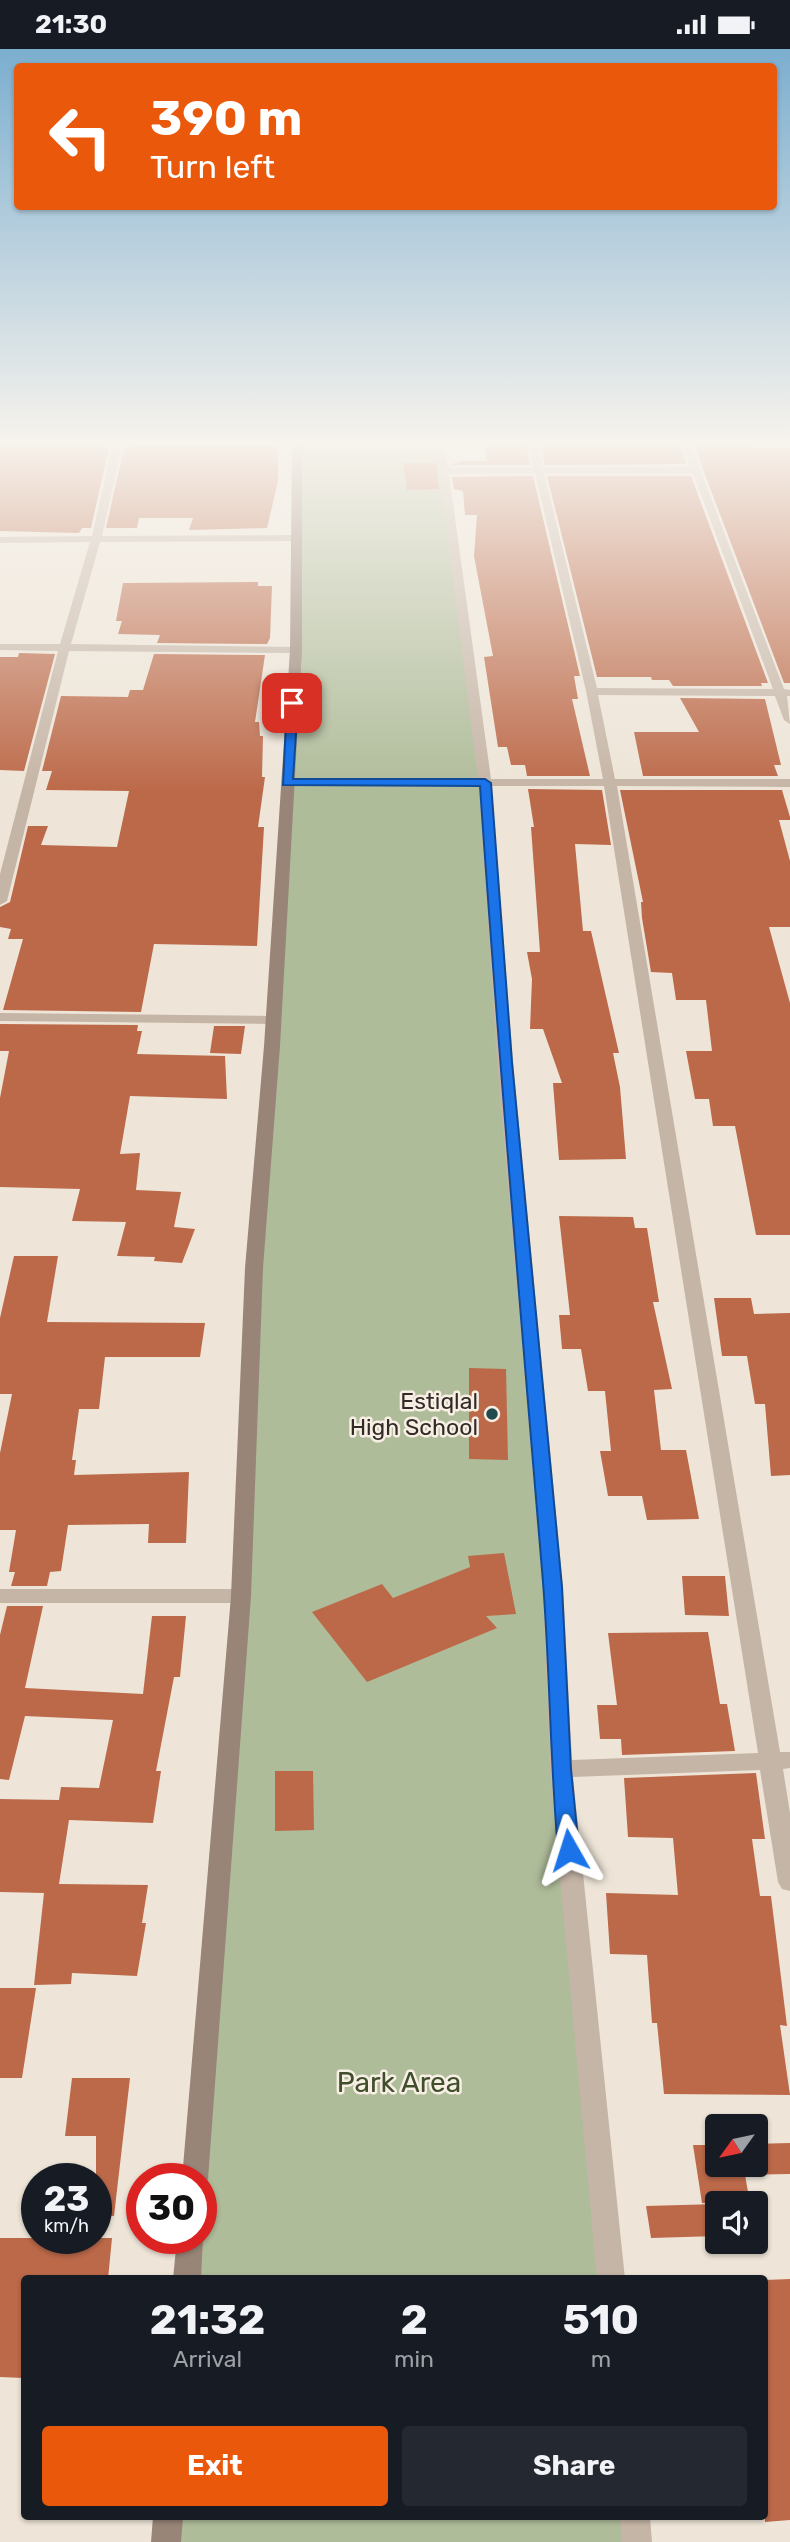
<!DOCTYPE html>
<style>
:root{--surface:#171b24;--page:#242831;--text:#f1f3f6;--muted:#9ea1a6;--accent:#ea580c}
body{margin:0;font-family:Rubik,sans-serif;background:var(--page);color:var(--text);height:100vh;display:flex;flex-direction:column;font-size:26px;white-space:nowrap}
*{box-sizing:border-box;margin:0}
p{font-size:23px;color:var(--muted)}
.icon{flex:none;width:38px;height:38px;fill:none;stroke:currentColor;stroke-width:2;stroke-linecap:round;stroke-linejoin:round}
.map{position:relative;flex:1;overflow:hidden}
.sheet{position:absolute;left:21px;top:2226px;width:747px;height:245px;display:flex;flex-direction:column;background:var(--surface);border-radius:7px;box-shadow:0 2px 5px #0004}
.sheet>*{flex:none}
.hud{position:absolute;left:14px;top:14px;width:763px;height:147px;border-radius:7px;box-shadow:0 2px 5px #0004;background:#ea580c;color:#fff;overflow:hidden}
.needle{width:46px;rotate:237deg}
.controls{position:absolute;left:705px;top:2065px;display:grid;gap:14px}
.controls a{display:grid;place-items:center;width:63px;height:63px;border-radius:7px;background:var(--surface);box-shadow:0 2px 5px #0004;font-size:35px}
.speed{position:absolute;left:21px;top:2114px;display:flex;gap:14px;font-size:35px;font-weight:700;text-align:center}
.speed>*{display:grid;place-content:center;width:91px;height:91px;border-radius:50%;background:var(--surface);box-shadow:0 2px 5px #0004;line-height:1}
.speed small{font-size:18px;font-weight:400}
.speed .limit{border:10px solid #d22;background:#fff;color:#111}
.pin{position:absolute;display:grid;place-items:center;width:60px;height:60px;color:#fff;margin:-30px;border-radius:14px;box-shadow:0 4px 10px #0006}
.me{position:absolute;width:77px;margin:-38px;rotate:354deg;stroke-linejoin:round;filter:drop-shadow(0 0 5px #0008)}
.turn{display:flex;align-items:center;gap:24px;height:147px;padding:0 21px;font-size:32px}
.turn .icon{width:91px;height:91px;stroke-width:2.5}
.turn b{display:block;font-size:49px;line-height:60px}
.eta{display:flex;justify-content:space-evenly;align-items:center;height:119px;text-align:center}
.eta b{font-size:42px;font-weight:700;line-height:49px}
.primary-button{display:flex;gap:14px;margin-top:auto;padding:14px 21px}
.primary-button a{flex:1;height:80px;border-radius:7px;background:var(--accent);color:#fff;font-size:28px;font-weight:700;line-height:80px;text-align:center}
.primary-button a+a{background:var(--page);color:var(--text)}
.status{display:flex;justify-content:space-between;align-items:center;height:49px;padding:0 35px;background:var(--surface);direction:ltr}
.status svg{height:19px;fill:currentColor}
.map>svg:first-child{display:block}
.green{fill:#afbc9a}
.building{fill:#bc6949}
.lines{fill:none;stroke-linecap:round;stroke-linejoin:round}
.street{fill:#c5b5a6;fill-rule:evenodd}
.secondary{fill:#988577;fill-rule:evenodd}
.route{fill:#1a73e8;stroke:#114b97;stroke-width:2}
.poi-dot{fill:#1f4b50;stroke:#f7efe4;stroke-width:2.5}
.labels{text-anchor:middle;stroke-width:5;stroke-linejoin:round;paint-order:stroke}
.poi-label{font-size:23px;fill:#322a26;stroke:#f7efe4;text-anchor:end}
.near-park-label{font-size:28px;fill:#404e2c;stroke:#f7efe4}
</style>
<div class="status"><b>21:30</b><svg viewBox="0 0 49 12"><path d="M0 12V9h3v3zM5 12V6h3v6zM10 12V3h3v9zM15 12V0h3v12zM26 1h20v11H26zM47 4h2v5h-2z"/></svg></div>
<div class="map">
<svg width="790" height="2493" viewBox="0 0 790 2493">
<rect width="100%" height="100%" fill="#eee5d8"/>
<g class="green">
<polygon points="297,394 440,394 464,569 613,2229 187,2230 201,2189 201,2130 296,601"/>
<polygon points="168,2468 634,2468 636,2493 166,2493"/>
</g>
<g class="building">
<polygon points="0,394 110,394 91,479 82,479 79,484 0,482"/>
<polygon points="125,394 278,397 278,432 267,479 189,481 193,469 139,469 137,479 106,479"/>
<polygon points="488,394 526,394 530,416 450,416 461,412 487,412 485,399 488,399"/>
<polygon points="540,394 679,394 686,415 545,416"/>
<polygon points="693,394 753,394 757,399 790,399 790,634 784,634"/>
<polygon points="403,414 436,414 439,440 407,441"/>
<polygon points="533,427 580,627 574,627 578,650 572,650 590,727 527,727 525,716 511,716 507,698 498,698 484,608 493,607 474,507 477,466 465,466 463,442 454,440 452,428"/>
<polygon points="547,427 691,427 768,634 761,634 762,637 673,637 669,631 652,631 651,628 597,628"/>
<polygon points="258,533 258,537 272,537 270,589 267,595 157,594 160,586 118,585 122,572 116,572 123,534"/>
<polygon points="19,604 55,605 24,722 0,721 0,608 18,608"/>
<polygon points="154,605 265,606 255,673 259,673 260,687 263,687 262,728 265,728 258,778 264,778 257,897 154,895 141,963 3,961 23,890 8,890 11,880 0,878 0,858 10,853 28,777 48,777 41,796 117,798 129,742 46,741 52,722 42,722 61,647 128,648 130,641 143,641"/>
<polygon points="680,649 765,650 781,716 774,716 778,727 643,727 634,683 699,683"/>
<polygon points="528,740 602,741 611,796 575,795 583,882 591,882 619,1004 613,1004 620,1038 626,1110 559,1111 553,1034 562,1034 543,980 530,980 532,930 527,903 540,903 531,778 534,778"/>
<polygon points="620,741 782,741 790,768 790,771 779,771 790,812 790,878 769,878 790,954 790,1186 756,1186 735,1077 713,1077 709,1050 695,1050 686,1002 712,1002 706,951 676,951 672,924 651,923 642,869 641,853 643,853"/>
<polygon points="0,975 138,976 137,982 142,982 137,1005 225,1007 227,1050 130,1047 120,1105 140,1104 136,1141 181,1143 174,1178 195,1180 182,1214 154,1212 155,1208 117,1207 126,1173 72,1172 80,1140 0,1138 0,1049 9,1002 0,1002"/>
<polygon points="214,977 245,977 241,1005 210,1004"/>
<polygon points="559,1167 633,1168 635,1179 647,1179 659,1253 653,1253 672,1340 654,1341 661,1401 686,1401 699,1470 647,1471 642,1447 608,1447 600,1402 611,1402 605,1342 588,1342 581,1300 562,1300 559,1266 570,1266"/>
<polygon points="14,1207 58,1207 47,1273 205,1274 200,1308 105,1308 99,1360 79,1360 72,1411 76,1411 74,1426 189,1423 186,1494 148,1494 149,1475 68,1476 61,1522 50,1523 47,1537 11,1537 15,1523 9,1523 16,1481 0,1481 0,1404 12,1345 0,1345 0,1269"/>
<polygon points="714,1249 751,1249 754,1265 790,1264 790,1426 771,1427 765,1355 755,1355 747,1307 722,1307"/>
<polygon points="469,1319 506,1320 508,1411 469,1410"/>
<polygon points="504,1504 516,1565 486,1567 497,1579 367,1633 312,1563 382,1535 393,1549 470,1518 468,1507"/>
<polygon points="682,1527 725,1527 729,1567 685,1566"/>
<polygon points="7,1557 43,1557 25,1639 143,1645 152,1567 186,1567 180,1628 174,1628 156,1722 161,1722 153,1774 69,1771 59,1835 148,1836 142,1874 146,1874 137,1927 72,1924 71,1935 34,1936 44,1844 0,1843 0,1750 59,1751 61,1738 99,1739 113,1671 25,1667 9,1731 0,1730 0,1586"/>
<polygon points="708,1583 720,1655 727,1655 735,1702 622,1706 621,1690 600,1690 597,1656 617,1656 608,1584"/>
<polygon points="275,1722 313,1722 314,1781 275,1782"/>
<polygon points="756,1724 765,1790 752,1790 760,1847 771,1847 787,1977 780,1976 790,2046 664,2045 657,1974 652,1974 647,1906 610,1905 606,1844 678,1846 673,1789 628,1788 624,1729"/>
<polygon points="0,1939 36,1939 22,2029 0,2029"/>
<polygon points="72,2029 130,2029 114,2167 96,2166 96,2087 65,2087"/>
<polygon points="790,2094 790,2125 745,2126 750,2154 702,2154 693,2096 718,2096 718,2116 756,2116 756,2095"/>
<polygon points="718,2155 718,2187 651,2189 646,2157"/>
<polygon points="0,2189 112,2189 108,2230 24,2230 24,2329 0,2328"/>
<polygon points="790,2230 790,2471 765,2473 765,2231"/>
</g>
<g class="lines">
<g class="street">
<polygon points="113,394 123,394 102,487 297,486 302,489 297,492 100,493 71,595 296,598 302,601 296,604 69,602 7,852 0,856 0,825 58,602 0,601 0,595 60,595 90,493 0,494 0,488 92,487"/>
<path d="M436,394h9l3,25h85l-5,-25h9l6,25 147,-1 -9,-24h9l94,246 6,1v6h-3l3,28 -6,-4 -9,-24 -177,-1 17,84h175v8l-173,-1 163,966h10v16l-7,1 7,44v78l-8,-2 -4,-7 -18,-112 -187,7 52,502h-28l-47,-510 -7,-182 -46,-525 -18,-276h-192l-6,-4 6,-4 191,1zM535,424l51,218 17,88h-112l-42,-305zM544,424h149l80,216 -176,-1zM491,737h113l154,967 -186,7 -9,-173 -50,-525z"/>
<polygon points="0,964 272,967 279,971 272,975 0,972"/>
<polygon points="0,1540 241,1540 248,1542 251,1547 248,1552 241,1554 0,1554"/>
<polygon points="620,2468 650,2468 652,2493 622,2493"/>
</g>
<g class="secondary">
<polygon points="292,394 302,394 302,601 280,997 263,1219 251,1547 208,2130 201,2139 201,2130 182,2130 231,1547 245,1219 264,997 290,601"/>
<polygon points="201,2184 203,2189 201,2230 173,2230 177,2189 201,2189"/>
<polygon points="153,2468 183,2468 181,2493 151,2493"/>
</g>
</g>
<linearGradient id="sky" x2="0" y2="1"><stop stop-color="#7caecf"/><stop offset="0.53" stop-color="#f7f3ed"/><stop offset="1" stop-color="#f7f3ed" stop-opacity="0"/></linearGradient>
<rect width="790" height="743" fill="url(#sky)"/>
<path class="route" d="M292,650l6,4 -5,76h192l6,4 21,279 50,525 9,182 8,81 -3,6h-15l-3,-6c-8,-89 -8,-179 -15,-268 -22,-265 -45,-530 -63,-796l-197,-1 4,-82z"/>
<circle class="poi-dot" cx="492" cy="1365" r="7"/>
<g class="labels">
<g class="poi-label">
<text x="478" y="1360">Estiqlal<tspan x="478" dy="26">High School</tspan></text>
</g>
<g class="near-park-label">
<text x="399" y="2043">Park Area</text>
</g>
</g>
</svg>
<div class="controls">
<a><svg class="needle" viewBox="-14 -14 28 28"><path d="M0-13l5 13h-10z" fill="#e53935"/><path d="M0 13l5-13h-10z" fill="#9ea1a6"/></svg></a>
<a><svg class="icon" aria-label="sound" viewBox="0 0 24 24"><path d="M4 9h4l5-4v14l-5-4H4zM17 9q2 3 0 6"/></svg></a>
</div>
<div class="speed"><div>23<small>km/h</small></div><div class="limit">30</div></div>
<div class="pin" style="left:292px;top:654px;background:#d93025"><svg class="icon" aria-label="arrive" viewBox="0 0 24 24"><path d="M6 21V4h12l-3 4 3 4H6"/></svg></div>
<svg class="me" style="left:569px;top:1801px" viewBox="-20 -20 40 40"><path d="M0-17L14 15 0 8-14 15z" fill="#1a73e8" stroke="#fff" stroke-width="4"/></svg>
<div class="hud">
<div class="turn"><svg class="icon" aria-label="left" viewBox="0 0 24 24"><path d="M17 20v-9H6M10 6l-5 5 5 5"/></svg><div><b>390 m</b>Turn left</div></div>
</div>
<section class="sheet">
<div class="eta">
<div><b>21:32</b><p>Arrival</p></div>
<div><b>2</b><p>min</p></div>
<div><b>510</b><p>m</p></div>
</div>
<div class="primary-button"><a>Exit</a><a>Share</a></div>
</section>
</div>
